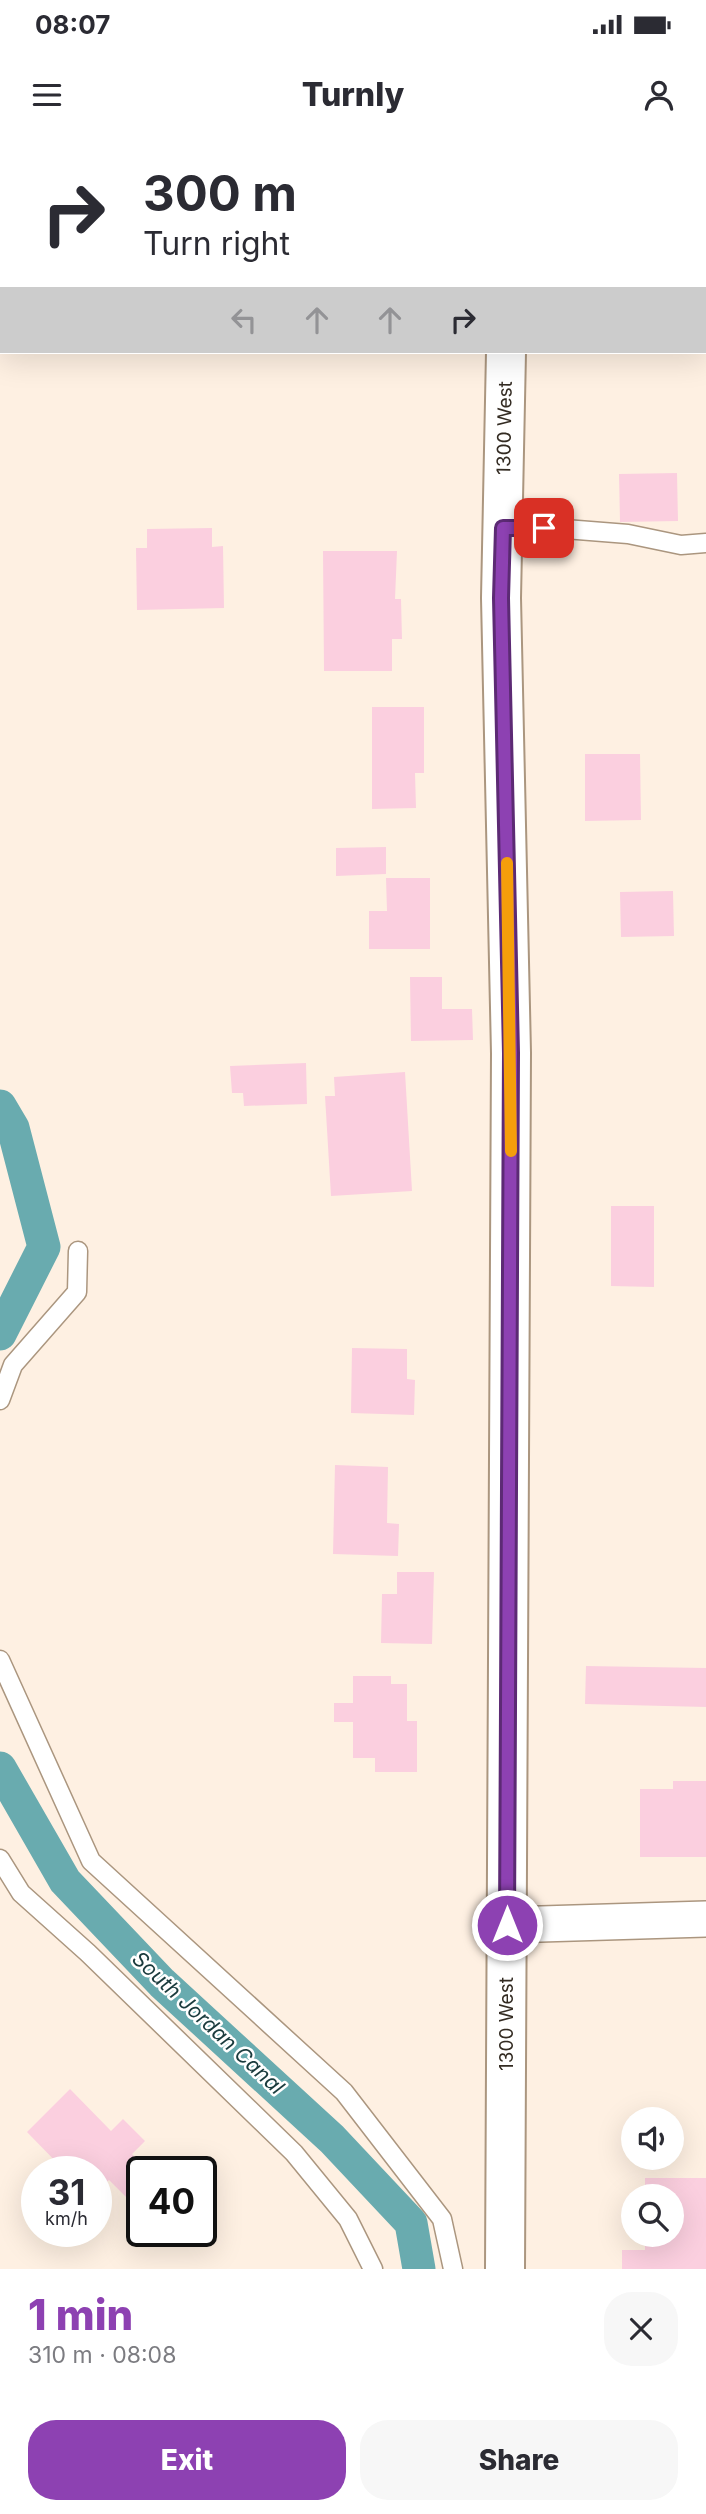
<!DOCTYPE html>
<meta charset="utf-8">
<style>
:root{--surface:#fff;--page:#f7f7f7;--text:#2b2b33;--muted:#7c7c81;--accent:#8d41b2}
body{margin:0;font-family:Inter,sans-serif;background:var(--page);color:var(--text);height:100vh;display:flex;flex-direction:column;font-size:26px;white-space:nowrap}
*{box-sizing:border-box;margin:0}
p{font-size:23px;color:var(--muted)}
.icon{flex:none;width:38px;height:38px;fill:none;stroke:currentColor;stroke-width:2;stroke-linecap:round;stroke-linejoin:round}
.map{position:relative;height:2129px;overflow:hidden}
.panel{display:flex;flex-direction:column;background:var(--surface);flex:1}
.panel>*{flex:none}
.banner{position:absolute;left:0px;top:0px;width:707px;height:214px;box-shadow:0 7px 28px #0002;background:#fff;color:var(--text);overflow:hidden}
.buttons{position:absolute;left:621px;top:1967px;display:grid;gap:14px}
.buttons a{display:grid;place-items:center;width:63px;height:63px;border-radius:50%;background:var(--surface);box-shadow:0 7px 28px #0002;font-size:35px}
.speed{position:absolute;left:21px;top:2016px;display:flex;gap:14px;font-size:35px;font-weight:700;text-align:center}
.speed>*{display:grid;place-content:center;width:91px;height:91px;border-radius:50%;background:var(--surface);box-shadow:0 7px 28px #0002;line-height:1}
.speed small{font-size:18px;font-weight:400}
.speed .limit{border:4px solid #111;border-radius:10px;background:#fff;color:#111}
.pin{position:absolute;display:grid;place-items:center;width:60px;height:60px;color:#fff;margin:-30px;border-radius:14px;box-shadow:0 4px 10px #0006}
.me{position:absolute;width:77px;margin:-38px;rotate:0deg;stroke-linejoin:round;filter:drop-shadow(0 0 5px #0008)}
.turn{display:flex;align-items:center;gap:24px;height:147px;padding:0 28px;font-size:32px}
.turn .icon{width:91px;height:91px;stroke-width:2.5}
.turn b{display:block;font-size:49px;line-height:60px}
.lanes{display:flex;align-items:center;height:66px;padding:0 28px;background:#0003;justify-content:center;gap:35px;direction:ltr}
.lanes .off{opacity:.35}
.round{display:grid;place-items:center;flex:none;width:74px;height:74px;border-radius:28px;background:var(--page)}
.summary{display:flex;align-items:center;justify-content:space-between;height:119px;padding:0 28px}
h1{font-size:42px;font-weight:800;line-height:52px;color:var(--accent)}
.action{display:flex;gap:14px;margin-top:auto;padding:14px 28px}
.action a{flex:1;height:80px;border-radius:28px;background:var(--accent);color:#fff;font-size:28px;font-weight:800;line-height:80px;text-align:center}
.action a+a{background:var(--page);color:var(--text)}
.status{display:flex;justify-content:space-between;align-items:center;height:49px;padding:0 35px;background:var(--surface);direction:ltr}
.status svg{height:19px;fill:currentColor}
header{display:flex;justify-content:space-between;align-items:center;height:91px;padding:0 28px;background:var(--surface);font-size:32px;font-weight:800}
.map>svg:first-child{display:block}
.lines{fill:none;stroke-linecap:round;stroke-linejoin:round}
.canal{stroke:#69abaf;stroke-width:33}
.building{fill:#fbcfdf}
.lane-casing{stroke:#ab967f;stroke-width:21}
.street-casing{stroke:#ab967f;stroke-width:38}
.secondary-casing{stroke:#ab967f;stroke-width:42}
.lane{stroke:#fff;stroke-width:18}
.street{stroke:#fff;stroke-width:35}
.secondary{stroke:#fff;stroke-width:38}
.route-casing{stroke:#5c2a74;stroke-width:18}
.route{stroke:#8d41b2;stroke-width:12}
.slow{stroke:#f59e0b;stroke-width:12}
.labels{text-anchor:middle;stroke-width:5;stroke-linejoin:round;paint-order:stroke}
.street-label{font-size:19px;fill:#332b22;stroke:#fff}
.water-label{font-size:21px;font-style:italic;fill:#1a3b3d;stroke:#fff}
</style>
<div class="status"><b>08:07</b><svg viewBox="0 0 49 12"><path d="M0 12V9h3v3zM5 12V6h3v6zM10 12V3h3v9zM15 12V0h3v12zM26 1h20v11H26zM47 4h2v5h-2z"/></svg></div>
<header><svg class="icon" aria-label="menu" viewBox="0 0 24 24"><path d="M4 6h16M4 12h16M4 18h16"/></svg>Turnly<svg class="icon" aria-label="person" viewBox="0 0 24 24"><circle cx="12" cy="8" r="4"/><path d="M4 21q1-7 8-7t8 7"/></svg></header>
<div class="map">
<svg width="706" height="2129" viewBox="0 0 706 2129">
<rect width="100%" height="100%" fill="#fef0e2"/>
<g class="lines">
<g class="canal">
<polyline points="0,966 13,988 44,1107 0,1194"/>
<polyline points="0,1628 65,1741 162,1843 332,1999 411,2083 419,2129"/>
</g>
</g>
<g class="building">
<polygon points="677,333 678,381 620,382 619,334"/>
<polygon points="212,388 212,407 223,406 224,468 137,470 136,408 147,408 147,389"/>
<polygon points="323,411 397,411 395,459 401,459 402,499 392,499 392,531 324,531"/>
<polygon points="372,567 424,567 424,633 415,633 416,668 372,669"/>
<polygon points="585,614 640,614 641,680 585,681"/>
<polygon points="386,707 386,734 336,736 336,708"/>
<polygon points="386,738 430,738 430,809 369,809 369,771 387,771"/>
<polygon points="673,751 674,796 621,797 620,752"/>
<polygon points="410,837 442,837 442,869 472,869 473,900 411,901"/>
<polygon points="306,923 307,964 244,966 243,953 232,953 230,926"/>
<polygon points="405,932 412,1051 331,1056 325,956 335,956 334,937"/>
<polygon points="611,1066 654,1066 654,1147 611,1146"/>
<polygon points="352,1208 407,1209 407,1239 415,1240 414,1275 351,1273"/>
<polygon points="335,1325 388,1327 387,1383 399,1384 398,1416 333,1414"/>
<polygon points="397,1432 434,1432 432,1504 381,1503 382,1454 397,1454"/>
<polygon points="586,1526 706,1528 706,1567 585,1564"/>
<polygon points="353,1536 391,1536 391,1544 407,1544 407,1581 417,1581 417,1632 375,1632 375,1618 353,1618 353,1582 334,1582 334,1563 353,1563"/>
<polygon points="673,1641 706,1641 706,1717 640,1717 640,1649 673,1649"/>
<polygon points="70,1949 111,1991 123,1979 145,2001 132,2014 149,2032 142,2032 142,2061 136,2067 109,2040 96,2052 96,2032 66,2032 27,1992"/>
<polygon points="645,2038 706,2038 706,2129 622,2129 622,2110 645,2110 645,2095 672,2095 672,2056 645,2056"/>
</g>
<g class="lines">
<g class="lane-casing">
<g id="lane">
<polyline points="503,388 565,389 628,394 681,405 706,403"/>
<polyline points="0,1260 13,1225 77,1152 78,1111"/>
<polyline points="0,1520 91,1721 344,1952 442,2079 453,2129"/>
<polyline points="0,1719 21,1753 88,1813 294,2013 348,2079 373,2129"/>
</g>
</g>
<g class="street-casing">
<polyline id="street" points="507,1785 706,1779"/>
</g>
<g class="secondary-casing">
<g id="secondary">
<polyline points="509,2 509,0"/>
<polyline points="505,2129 511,913 501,458 506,212"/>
</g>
</g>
<use href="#lane" class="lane"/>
<use href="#street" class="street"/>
<use href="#secondary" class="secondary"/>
</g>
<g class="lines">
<g class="route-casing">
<polyline id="route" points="507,1785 511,913 501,458 503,388 544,388"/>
</g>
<use href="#route" class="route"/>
<polyline class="slow" points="507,723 511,1011"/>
</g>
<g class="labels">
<g class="street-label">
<text transform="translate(504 288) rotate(-89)" y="7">1300 West</text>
<text transform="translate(506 1884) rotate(-90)" y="7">1300 West</text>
</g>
<g class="water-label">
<text transform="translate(208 1883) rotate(43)" y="7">South Jordan Canal</text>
</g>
</g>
</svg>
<div class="buttons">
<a><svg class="icon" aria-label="sound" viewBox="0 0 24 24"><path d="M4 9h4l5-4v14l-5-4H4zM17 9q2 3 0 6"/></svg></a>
<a><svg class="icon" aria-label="search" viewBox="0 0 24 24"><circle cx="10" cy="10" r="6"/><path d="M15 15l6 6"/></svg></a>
</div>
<div class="speed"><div>31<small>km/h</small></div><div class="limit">40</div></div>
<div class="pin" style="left:544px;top:388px;background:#d93025"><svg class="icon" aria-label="arrive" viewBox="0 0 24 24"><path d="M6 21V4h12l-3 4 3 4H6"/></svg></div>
<svg class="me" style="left:507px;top:1785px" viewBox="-20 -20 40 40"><circle r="17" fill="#8d41b2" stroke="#fff" stroke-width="3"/><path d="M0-11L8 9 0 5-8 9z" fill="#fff"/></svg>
<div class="banner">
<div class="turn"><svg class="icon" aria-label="right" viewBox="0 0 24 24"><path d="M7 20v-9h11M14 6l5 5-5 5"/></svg><div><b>300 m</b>Turn right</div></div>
<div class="lanes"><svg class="icon off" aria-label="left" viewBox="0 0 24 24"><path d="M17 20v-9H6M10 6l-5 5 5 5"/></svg><svg class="icon off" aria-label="ahead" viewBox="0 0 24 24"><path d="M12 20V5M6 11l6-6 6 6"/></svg><svg class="icon off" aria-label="ahead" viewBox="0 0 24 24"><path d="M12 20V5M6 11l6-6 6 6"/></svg><svg class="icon" aria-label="right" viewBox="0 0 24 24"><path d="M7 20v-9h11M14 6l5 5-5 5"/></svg></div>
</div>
</div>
<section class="panel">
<div class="summary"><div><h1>1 min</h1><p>310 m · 08:08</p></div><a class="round"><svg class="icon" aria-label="close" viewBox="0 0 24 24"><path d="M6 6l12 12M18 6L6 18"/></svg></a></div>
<div class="action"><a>Exit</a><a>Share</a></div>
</section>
